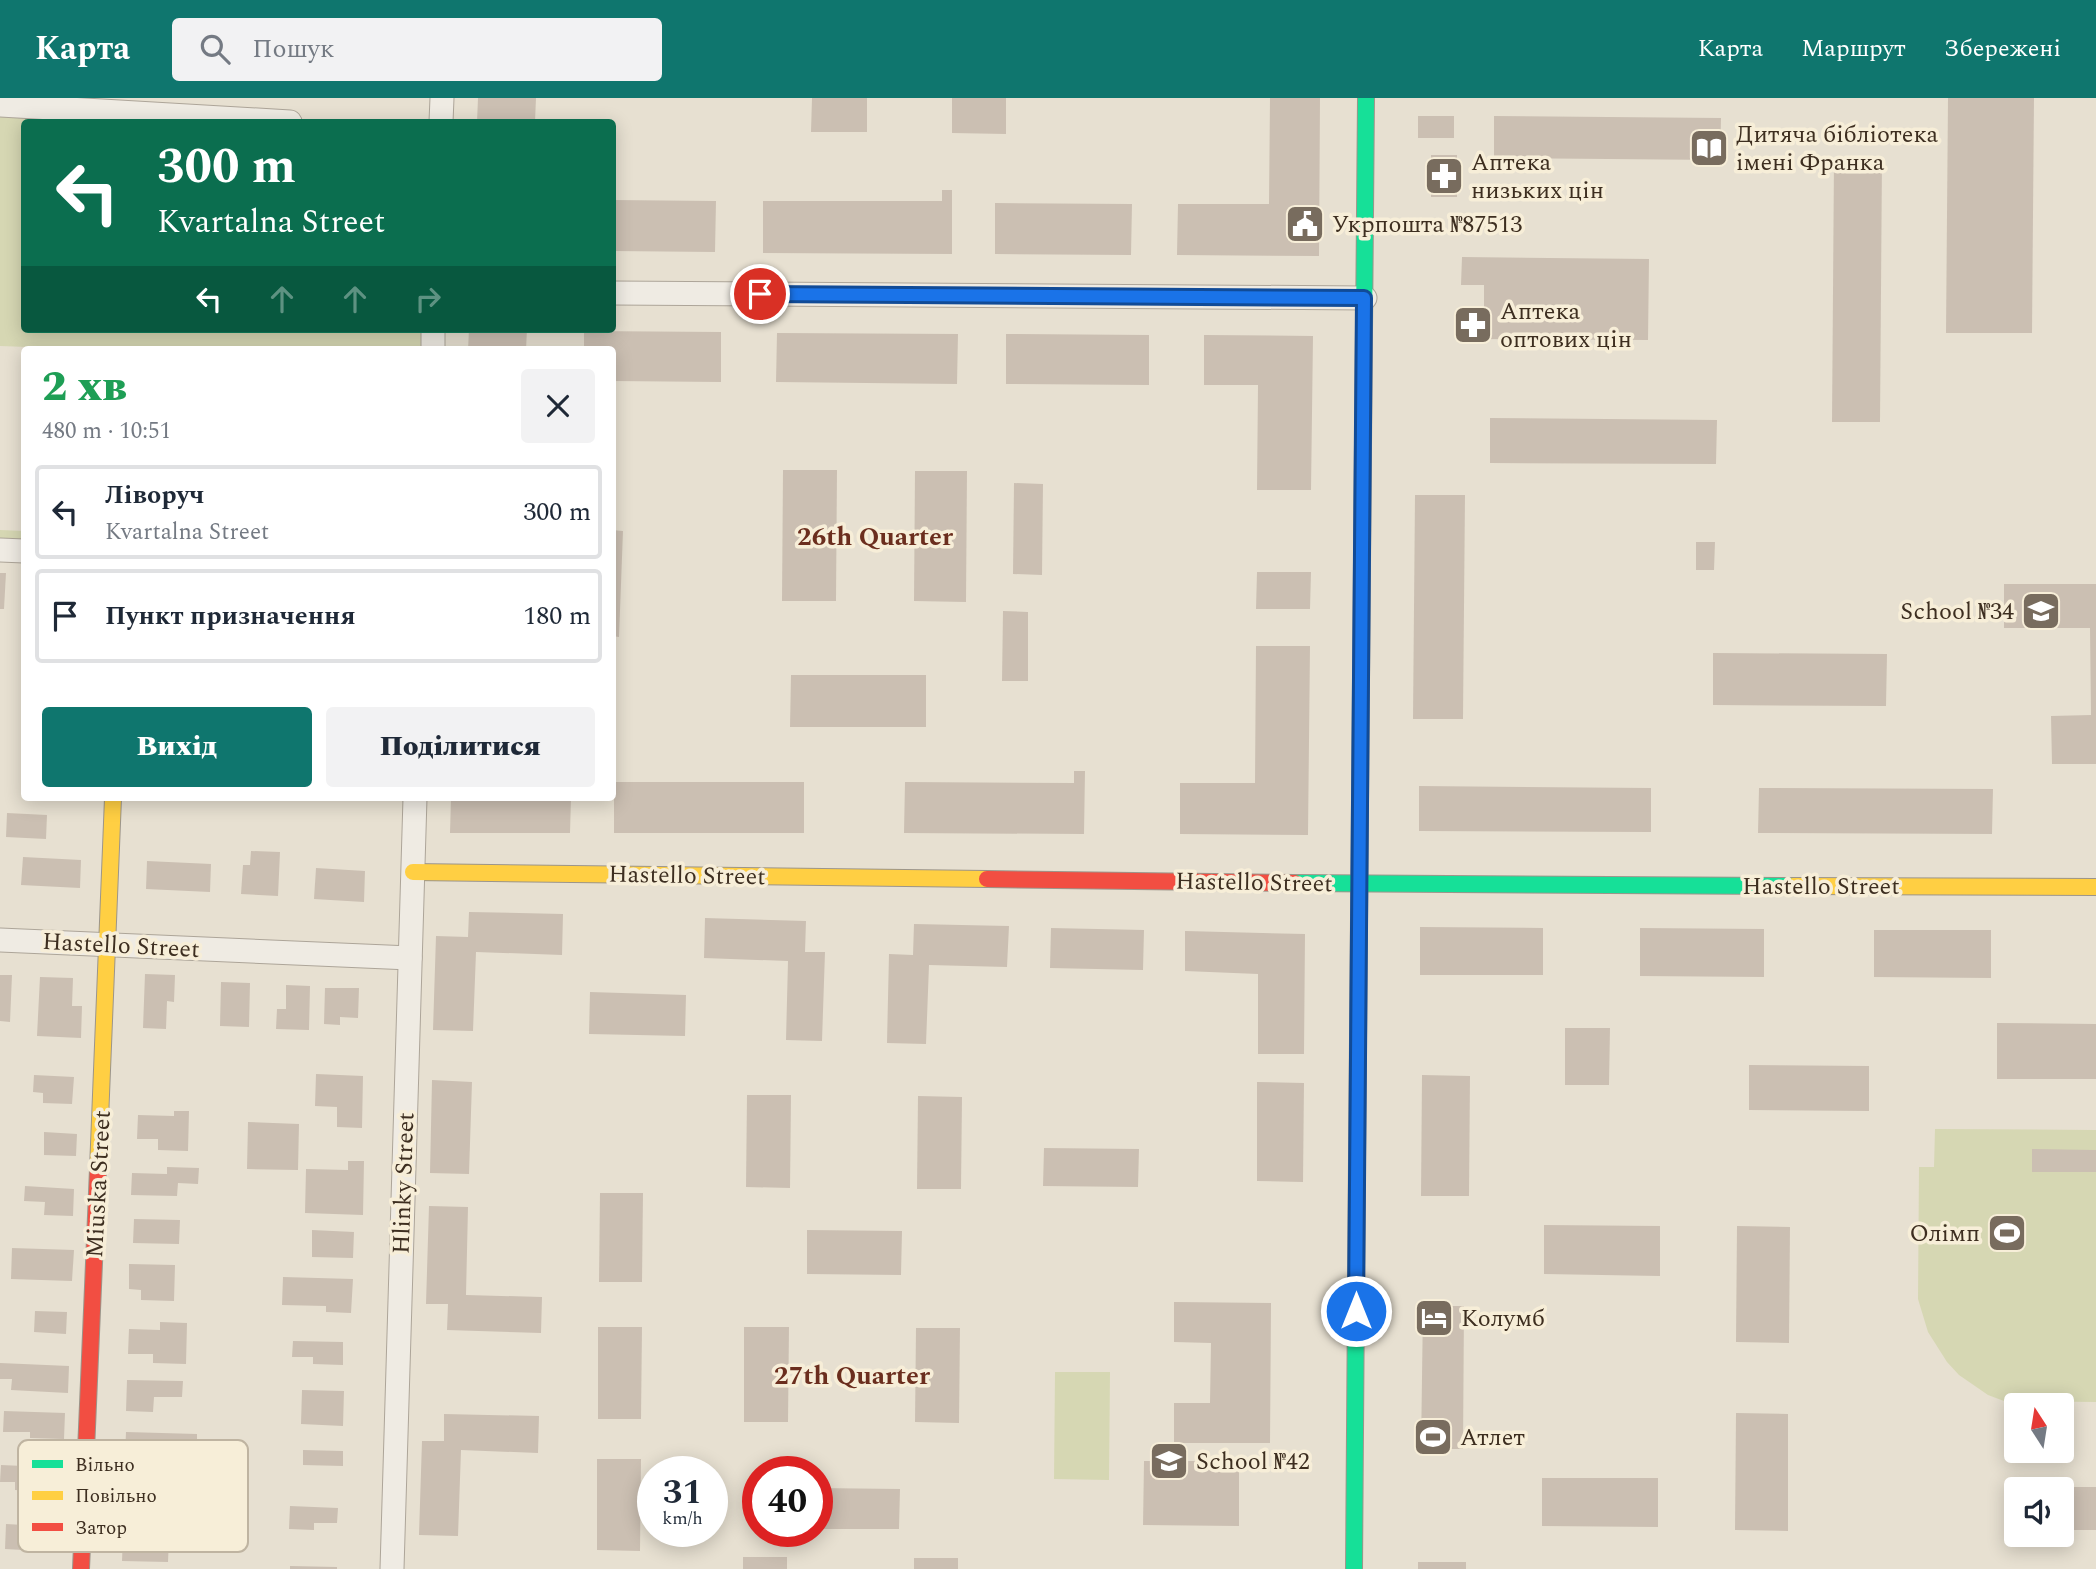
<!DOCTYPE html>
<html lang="uk">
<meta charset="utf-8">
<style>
:root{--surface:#fff;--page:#f2f2f3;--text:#1f2937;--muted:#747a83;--line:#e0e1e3;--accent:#0f766e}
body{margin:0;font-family:Spectral,serif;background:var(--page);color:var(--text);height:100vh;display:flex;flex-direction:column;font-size:26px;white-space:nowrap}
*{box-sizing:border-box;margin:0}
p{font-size:23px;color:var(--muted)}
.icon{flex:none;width:38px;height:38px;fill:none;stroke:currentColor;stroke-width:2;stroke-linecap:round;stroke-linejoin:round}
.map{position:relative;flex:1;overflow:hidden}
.sheet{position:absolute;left:21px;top:248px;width:595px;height:455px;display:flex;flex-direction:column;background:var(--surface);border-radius:7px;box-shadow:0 4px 18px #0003}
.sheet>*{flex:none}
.top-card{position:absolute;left:21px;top:21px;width:595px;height:214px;border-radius:7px;box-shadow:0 4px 18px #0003;background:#0b6e4f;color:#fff;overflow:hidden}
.needle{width:46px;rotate:348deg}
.fabs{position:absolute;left:2004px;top:1295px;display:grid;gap:14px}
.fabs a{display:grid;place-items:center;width:70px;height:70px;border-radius:7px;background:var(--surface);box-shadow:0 4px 18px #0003;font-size:35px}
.speed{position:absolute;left:637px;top:1358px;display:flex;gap:14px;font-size:35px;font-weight:700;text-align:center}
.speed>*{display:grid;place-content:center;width:91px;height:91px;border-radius:50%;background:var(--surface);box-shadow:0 4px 18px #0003;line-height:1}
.speed small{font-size:18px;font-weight:400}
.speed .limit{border:10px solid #d22;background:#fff;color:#111}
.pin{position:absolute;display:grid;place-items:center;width:60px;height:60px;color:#fff;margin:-30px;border:4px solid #fff;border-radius:50%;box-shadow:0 2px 7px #0007}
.me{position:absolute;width:77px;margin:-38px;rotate:0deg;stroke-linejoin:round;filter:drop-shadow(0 0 5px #0008)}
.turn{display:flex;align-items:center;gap:24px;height:147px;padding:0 21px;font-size:32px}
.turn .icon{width:91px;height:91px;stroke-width:2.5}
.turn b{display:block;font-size:49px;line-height:60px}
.lanes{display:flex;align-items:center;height:66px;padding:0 21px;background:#0003;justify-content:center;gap:35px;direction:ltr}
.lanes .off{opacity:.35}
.round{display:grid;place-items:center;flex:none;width:74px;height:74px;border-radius:7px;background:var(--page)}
.headline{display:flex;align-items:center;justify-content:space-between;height:119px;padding:0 21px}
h1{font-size:42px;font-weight:800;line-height:52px;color:#1e9e55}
.button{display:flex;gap:14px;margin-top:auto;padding:14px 21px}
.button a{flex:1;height:80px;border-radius:7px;background:var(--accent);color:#fff;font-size:28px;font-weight:800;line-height:80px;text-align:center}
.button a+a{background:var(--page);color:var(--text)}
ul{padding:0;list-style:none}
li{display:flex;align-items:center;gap:21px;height:94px;margin:0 14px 10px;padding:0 7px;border:4px solid var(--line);border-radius:7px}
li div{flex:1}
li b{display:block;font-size:26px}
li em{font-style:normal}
header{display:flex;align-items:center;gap:42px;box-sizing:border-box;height:98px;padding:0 35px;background:var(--accent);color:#fff}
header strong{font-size:33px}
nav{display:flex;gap:38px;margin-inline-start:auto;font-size:24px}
.search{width:490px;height:63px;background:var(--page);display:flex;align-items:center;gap:18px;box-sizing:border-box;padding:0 24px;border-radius:7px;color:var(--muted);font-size:26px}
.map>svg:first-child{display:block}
.green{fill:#d6d7b3}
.building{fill:#cbbfb2}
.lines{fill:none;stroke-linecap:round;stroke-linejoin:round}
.street-casing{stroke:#ada599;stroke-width:25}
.fast-casing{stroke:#9c958a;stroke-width:18}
.slow-casing{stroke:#9c958a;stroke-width:18}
.jam-casing{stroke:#9c958a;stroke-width:18}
.street{stroke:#efebe3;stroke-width:23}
.fast{stroke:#16e098;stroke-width:16}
.slow{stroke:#ffcf43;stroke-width:16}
.jam{stroke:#f24e42;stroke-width:16}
.route-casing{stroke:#114b97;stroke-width:18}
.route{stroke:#1a73e8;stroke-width:12}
.labels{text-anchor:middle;stroke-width:7;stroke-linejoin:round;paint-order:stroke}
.poi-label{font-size:24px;fill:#3d2e20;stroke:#f7eed8;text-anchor:start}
.street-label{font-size:24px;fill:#3d2e20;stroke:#f7eed8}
.neighbourhood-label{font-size:26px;font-weight:bold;fill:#6b2e1e;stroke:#f7eed8}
.key{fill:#f7eed8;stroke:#bfb4a1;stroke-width:2}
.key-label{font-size:19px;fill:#3d2e20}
</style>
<header>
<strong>Карта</strong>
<div class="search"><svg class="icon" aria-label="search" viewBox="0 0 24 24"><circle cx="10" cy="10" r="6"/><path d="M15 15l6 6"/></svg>Пошук</div>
<nav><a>Карта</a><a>Маршрут</a><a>Збережені</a></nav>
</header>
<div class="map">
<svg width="2096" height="1471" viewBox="0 0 2096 1471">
<rect width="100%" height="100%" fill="#e7e0d1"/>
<g class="green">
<polygon points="0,15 169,24 24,24 24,231 427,231 427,252 113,252 0,248"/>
<polygon points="0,432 24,433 24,447 0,446"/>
<polygon points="1935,1031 2096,1032 2096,1304 2004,1303 1988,1297 1959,1277 1947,1264 1928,1234 1918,1201 1919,1069 1934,1069"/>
<polygon points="1055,1274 1110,1274 1109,1382 1054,1381"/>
</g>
<g class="building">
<polygon points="478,0 536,0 535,24 477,24"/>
<polygon points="812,0 867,0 867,34 811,34"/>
<polygon points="952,0 1006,0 1006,36 952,35"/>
<polygon points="1270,0 1320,0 1319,158 1177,157 1178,106 1269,106"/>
<polygon points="1948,0 2034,0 2032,235 1946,235"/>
<rect x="1418" y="18" width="36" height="22"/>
<polygon points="1494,18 1721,20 1720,62 1494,60"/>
<rect x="1431" y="57" width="26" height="42"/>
<polygon points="1834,61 1882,61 1880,324 1832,324"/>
<polygon points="942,92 952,92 952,156 763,155 763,103 942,103"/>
<polygon points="612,102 716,103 715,154 612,153"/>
<polygon points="995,105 1132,106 1131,157 995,156"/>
<polygon points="1462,159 1649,161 1648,242 1461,241 1461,213 1484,213 1484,187 1461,187"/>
<polygon points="469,231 527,231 526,252 468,252"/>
<polygon points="584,233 721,234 721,284 612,283 612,252 584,252"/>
<polygon points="777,235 958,236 957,286 776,284"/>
<polygon points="1006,236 1149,237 1149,287 1006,286"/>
<polygon points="1204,237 1313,238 1311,392 1257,392 1258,287 1204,287"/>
<polygon points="1490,320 1717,322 1716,366 1490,365"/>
<polygon points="783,372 837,372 836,503 782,503"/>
<polygon points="915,373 967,373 966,504 914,503"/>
<polygon points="1014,385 1043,386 1042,477 1013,476"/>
<polygon points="1415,397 1465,397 1463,621 1413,621"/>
<polygon points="612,432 623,433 619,539 612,538"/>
<polygon points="1696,444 1715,444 1714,472 1696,472"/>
<polygon points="1257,474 1311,474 1310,511 1256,511"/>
<polygon points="0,475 6,475 4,511 0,511"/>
<polygon points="2004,486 2096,486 2096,666 2052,666 2051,618 2091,617 2090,530 2004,530"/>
<polygon points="1003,513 1028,514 1028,583 1002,583"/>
<polygon points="1256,548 1310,548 1308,737 1180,736 1180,685 1255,685"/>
<polygon points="1713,555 1887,556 1886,608 1713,607"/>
<polygon points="791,577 926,577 926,629 790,629"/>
<polygon points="1074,673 1085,673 1084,736 904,735 905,684 1074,685"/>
<rect x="614" y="684" width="190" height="51"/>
<polygon points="1419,688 1651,690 1651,734 1419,733"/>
<polygon points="1759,690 1993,691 1992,736 1758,735"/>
<polygon points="451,700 571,700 570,735 450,735"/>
<polygon points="7,715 47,717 46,741 6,739"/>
<polygon points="251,753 280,754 278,798 241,796 243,767 250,767"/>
<polygon points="23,759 81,762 80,790 21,787"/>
<polygon points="147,763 211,766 210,794 146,791"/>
<polygon points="316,770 365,773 364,804 314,801"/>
<polygon points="469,814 563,816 562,857 476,854 473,933 433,932 436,838 468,839"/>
<polygon points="705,820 806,823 805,854 825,854 822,943 786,942 788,863 704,860"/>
<polygon points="914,826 1009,828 1007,869 929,867 926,946 887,945 889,856 913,857"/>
<polygon points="1420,829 1543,830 1543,877 1420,877"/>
<polygon points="1051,830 1144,832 1143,872 1050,870"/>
<polygon points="1640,830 1764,831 1764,879 1640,878"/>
<polygon points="1874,832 1991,832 1991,880 1874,879"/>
<polygon points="1185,833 1305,836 1304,956 1258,956 1258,876 1185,873"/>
<polygon points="145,876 175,877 174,904 167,903 166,931 143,930"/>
<polygon points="0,877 12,877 10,924 0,923"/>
<polygon points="40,879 73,880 72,908 82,908 81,940 37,938"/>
<polygon points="221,884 250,885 249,929 220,928"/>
<polygon points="286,887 310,888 309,932 276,931 277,911 286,911"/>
<polygon points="325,890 359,890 358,920 340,919 340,927 324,926"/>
<polygon points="590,894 686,897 685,938 589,936"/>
<polygon points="1997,925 2096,926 2096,981 1997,981"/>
<polygon points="1565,930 1610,930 1609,987 1565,987"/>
<polygon points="1749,967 1869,968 1869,1013 1749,1012"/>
<polygon points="316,976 363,978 362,1030 337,1029 337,1009 315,1008"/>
<polygon points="34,977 74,979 72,1006 43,1005 43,995 33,994"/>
<polygon points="1422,977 1470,978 1469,1098 1421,1098"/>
<polygon points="432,982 472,984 469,1076 430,1075"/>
<polygon points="1257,984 1304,985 1303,1084 1257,1083"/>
<polygon points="747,997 791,997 790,1090 746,1089"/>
<polygon points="918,998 962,999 961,1091 917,1091"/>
<polygon points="174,1013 189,1013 188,1053 158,1052 158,1041 137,1041 138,1017 174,1018"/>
<polygon points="248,1024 299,1026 298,1072 247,1071"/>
<polygon points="44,1034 77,1036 76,1058 44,1057"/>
<polygon points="1044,1050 1139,1051 1138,1089 1043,1088"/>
<polygon points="2032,1051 2096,1052 2096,1074 2032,1074"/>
<polygon points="348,1063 364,1063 363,1117 305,1115 306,1071 348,1072"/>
<polygon points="167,1069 199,1070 198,1086 178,1085 177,1098 131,1097 132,1075 167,1076"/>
<polygon points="25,1088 74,1091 73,1118 44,1117 45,1104 24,1103"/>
<polygon points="600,1095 643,1095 642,1184 599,1184"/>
<polygon points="429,1108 468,1109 466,1197 542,1199 541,1235 447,1232 448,1206 426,1206"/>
<polygon points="134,1121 180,1122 179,1146 133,1145"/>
<polygon points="1544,1127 1660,1128 1660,1178 1544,1176"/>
<polygon points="1737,1128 1790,1129 1789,1245 1736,1244"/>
<polygon points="312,1132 354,1134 353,1160 312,1159"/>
<polygon points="807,1132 902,1133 901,1177 807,1176"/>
<polygon points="12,1150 74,1152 72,1183 11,1181"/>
<polygon points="129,1166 175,1167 174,1203 141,1202 141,1192 129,1191"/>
<polygon points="283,1179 353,1181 351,1215 326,1214 326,1208 282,1207"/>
<polygon points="1174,1204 1271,1205 1270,1345 1174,1345 1174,1305 1210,1305 1211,1245 1174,1244"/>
<polygon points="1423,1208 1464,1208 1463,1351 1421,1351"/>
<polygon points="35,1213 67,1214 66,1236 34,1234"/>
<polygon points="160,1224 187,1225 186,1266 153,1265 153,1256 128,1256 129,1231 160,1232"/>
<polygon points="598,1229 642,1229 641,1321 598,1321"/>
<polygon points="744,1229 789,1229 788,1324 744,1324"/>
<polygon points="916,1230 960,1230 959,1325 915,1324"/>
<polygon points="293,1243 343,1244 343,1267 313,1266 313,1259 292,1259"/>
<polygon points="0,1265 69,1268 68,1295 11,1292 12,1281 0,1281"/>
<polygon points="127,1282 183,1283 182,1299 154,1299 153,1314 126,1313"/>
<polygon points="302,1292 344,1293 343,1328 301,1326"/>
<polygon points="4,1313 65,1315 64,1341 30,1340 30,1334 3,1334"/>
<polygon points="1736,1315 1788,1316 1788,1433 1735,1432"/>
<polygon points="444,1316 539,1318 538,1355 461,1352 458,1438 419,1437 422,1343 444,1343"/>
<polygon points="126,1334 197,1336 197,1355 166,1354 165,1366 141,1365 141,1359 125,1358"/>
<polygon points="303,1352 343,1353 343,1368 303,1367"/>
<polygon points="597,1361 641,1361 640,1453 597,1452"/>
<polygon points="1144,1363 1239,1363 1239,1428 1143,1427"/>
<polygon points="1,1367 67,1370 66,1390 49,1389 49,1401 31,1401 31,1393 15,1392 15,1384 0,1384"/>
<polygon points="1542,1380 1658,1380 1658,1429 1542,1428"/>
<rect x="2062" y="1389" width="34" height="43"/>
<polygon points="817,1390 900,1391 899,1431 817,1431"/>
<polygon points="290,1408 338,1410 337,1425 314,1425 314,1432 289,1431"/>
<polygon points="6,1426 60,1429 59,1454 5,1451"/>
<polygon points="123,1438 169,1440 168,1464 122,1463"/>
<rect x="743" y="1459" width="44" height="12"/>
<rect x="914" y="1460" width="44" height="11"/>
<rect x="1418" y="1464" width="48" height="7"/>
<polygon points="290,1468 337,1469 337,1471 290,1471"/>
</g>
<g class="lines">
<g class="street-casing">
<g id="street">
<polyline points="0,7 290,24"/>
<polyline points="441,24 442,0"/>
<polyline points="612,195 1365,200"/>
<polyline points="433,252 433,231"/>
<polyline points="0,452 24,453"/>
<polyline points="0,842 410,860"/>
<polyline points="392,1471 415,700"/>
</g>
</g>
<g class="fast-casing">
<g id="fast">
<polyline points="1362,464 1366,0"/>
<polyline points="1295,785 1793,788"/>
<polyline points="1354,1471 1357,1060"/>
</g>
</g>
<g class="slow-casing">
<g id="slow">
<polyline points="413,774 987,781"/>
<polyline points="1793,788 2096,789"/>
<polyline points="1357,1060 1362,464"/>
<polyline points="98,1071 113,700"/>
</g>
</g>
<g class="jam-casing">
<g id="jam">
<polyline points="987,781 1295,785"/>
<polyline points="81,1471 98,1071"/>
</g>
</g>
<use href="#street" class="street"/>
<use href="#fast" class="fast"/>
<use href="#slow" class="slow"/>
<use href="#jam" class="jam"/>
</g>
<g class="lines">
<g class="route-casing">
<polyline id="route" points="760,196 1364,200 1356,1213"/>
</g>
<use href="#route" class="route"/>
</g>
<defs>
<g id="library-square" transform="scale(2.0125)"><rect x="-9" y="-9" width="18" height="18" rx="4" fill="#786c5e" stroke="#f7eed8"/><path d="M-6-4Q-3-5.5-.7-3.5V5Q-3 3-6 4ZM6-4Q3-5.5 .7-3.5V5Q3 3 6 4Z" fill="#fff"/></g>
<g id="pharmacy-square" transform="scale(2.0125)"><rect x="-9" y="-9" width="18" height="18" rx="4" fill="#786c5e" stroke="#f7eed8"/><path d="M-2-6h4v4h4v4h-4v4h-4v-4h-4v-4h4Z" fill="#fff"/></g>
<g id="civic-square" transform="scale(2.0125)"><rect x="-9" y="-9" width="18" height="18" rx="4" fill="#786c5e" stroke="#f7eed8"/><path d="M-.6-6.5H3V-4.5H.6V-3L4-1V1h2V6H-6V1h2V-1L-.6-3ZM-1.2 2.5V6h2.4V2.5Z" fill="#fff"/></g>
<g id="school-square" transform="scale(2.0125)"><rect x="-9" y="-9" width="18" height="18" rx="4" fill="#786c5e" stroke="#f7eed8"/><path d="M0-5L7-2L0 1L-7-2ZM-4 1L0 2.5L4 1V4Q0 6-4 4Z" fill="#fff"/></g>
<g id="stadium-square" transform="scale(2.0125)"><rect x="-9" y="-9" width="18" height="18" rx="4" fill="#786c5e" stroke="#f7eed8"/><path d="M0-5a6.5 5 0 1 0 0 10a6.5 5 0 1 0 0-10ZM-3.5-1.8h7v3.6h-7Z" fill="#fff"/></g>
<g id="hotel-square" transform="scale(2.0125)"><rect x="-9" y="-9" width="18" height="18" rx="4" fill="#786c5e" stroke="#f7eed8"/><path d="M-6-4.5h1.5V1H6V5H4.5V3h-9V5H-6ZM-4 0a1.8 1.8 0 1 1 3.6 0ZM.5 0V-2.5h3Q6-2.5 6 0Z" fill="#fff"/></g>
</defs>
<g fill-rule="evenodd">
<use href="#library-square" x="1709" y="50"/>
<use href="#pharmacy-square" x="1444" y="78"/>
<use href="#civic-square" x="1305" y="126"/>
<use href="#pharmacy-square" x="1473" y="227"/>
<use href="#school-square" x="2041" y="513"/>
<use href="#stadium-square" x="2007" y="1135"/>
<use href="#hotel-square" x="1434" y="1220"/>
<use href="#stadium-square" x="1433" y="1339"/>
<use href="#school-square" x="1169" y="1363"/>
</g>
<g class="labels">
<g class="poi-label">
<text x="1736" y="44">Дитяча бібліотека<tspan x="1736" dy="28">імені Франка</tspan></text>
<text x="1471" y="72">Аптека<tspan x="1471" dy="28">низьких цін</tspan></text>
<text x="1332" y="134">Укрпошта №87513</text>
<text x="1500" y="221">Аптека<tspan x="1500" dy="28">оптових цін</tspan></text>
<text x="2014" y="521" text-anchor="end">School №34</text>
<text x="1980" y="1143" text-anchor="end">Олімп</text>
<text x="1461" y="1228">Колумб</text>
<text x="1460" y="1347">Атлет</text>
<text x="1196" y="1371">School №42</text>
</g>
<g class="street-label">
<text transform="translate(687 777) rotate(1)" y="8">Hastello Street</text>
<text transform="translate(1254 784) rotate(1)" y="8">Hastello Street</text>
<text x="1821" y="796">Hastello Street</text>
<text transform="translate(121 847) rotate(3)" y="8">Hastello Street</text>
<text transform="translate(403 1085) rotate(-88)" y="8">Hlinky Street</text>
<text transform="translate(98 1086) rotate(-87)" y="8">Miuska Street</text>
</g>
<g class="neighbourhood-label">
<text x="875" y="447">26th Quarter</text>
<text x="852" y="1286">27th Quarter</text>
</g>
</g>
<rect x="18" y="1342" width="230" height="112" rx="10" class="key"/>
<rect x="32" y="1362" width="31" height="8" fill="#16e098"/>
<rect x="32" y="1393" width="31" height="9" fill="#ffcf43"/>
<rect x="32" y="1425" width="31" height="8" fill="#f24e42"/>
<g class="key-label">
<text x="75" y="1373">Вільно</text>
<text x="75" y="1404">Повільно</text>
<text x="75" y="1436">Затор</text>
</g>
</svg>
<div class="fabs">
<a><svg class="needle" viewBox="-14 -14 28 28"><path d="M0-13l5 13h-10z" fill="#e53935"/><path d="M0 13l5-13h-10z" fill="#747a83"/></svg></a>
<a><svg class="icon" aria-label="sound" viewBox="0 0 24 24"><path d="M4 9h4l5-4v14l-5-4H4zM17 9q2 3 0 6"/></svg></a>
</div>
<div class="speed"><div>31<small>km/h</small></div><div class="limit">40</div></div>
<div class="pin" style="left:760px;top:196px;background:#d93025"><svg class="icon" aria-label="arrive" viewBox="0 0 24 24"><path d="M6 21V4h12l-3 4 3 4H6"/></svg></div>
<svg class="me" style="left:1356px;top:1213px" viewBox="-20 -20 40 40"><circle r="17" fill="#1a73e8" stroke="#fff" stroke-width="3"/><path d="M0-11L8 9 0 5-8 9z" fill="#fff"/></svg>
<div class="top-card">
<div class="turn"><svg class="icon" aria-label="left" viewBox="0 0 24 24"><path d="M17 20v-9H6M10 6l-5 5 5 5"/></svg><div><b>300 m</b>Kvartalna Street</div></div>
<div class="lanes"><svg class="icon" aria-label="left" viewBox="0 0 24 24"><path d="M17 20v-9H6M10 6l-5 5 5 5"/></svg><svg class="icon off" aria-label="ahead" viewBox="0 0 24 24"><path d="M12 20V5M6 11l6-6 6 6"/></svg><svg class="icon off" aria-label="ahead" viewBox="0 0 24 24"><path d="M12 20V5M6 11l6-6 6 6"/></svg><svg class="icon off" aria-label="right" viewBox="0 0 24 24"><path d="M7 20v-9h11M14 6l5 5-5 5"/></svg></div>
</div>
<section class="sheet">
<div class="headline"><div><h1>2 хв</h1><p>480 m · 10:51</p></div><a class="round"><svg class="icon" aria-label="close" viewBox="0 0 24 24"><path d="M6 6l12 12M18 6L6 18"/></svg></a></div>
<ul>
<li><svg class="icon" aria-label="left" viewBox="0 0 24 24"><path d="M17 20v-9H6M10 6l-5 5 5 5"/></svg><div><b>Ліворуч</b><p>Kvartalna Street</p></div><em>300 m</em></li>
<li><svg class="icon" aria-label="arrive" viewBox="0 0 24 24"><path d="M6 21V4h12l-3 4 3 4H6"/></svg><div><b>Пункт призначення</b></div><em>180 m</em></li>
</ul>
<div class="button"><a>Вихід</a><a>Поділитися</a></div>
</section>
</div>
